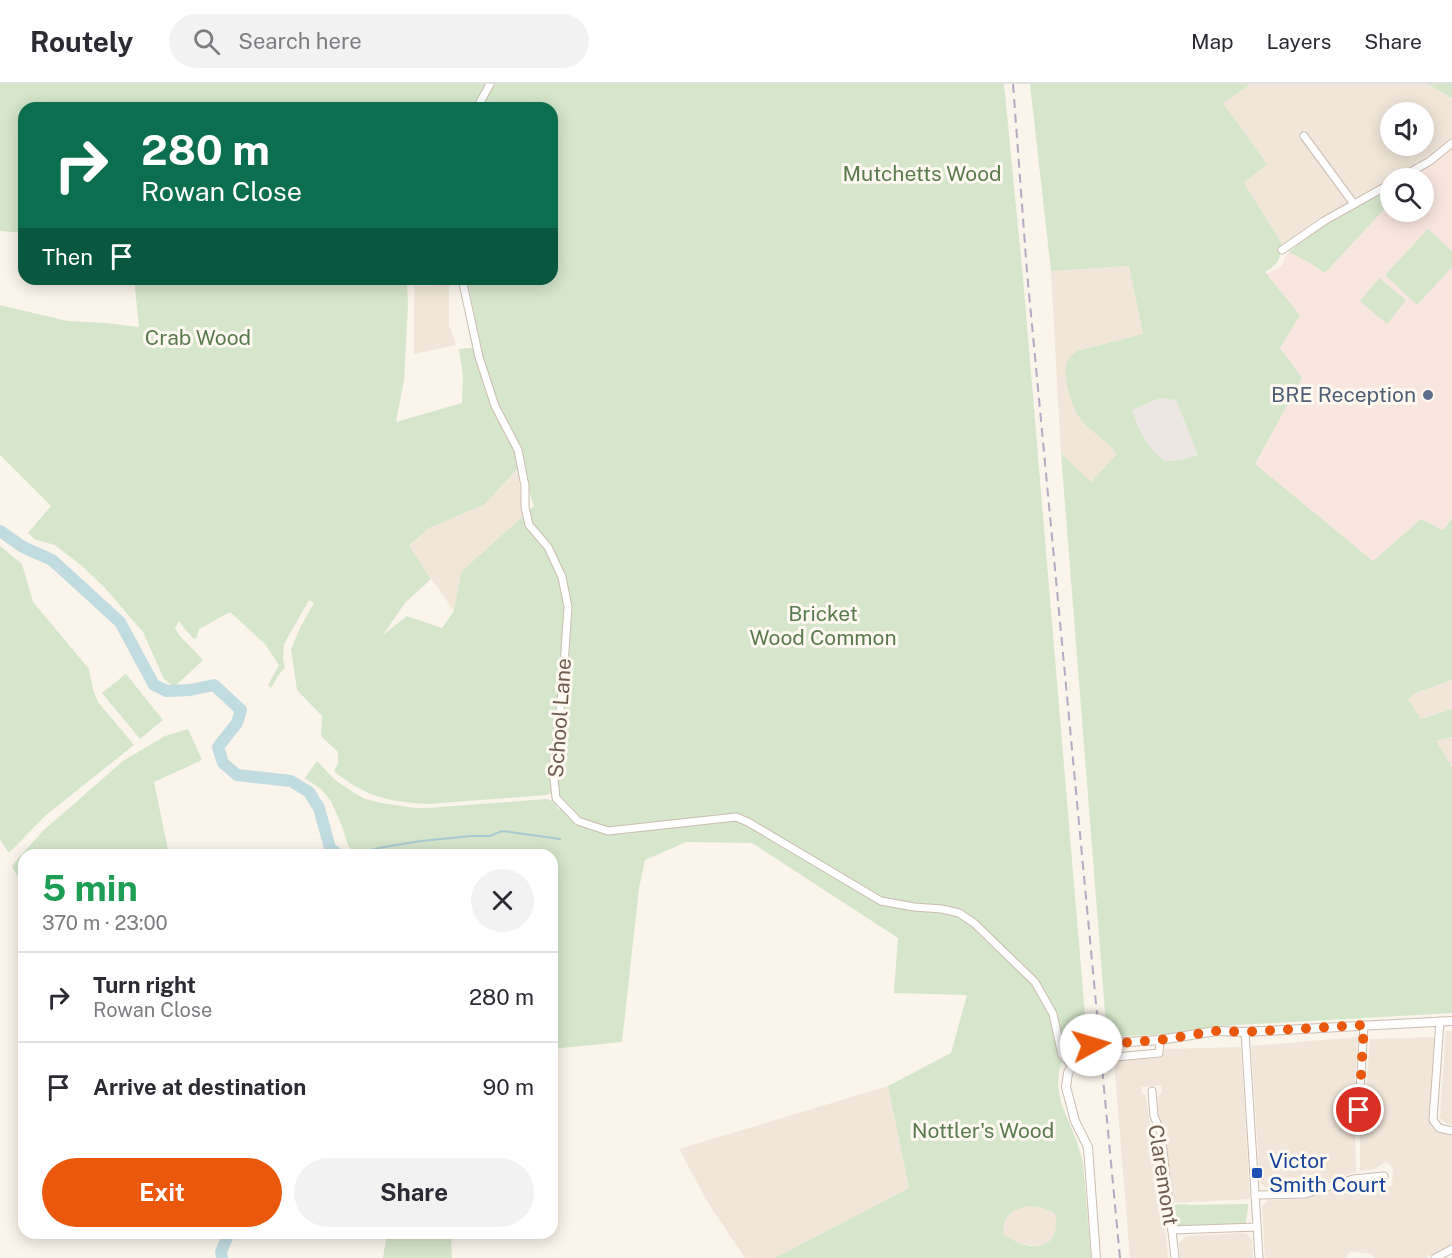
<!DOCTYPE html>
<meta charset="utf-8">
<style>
:root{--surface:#fff;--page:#f2f2f3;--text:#2b2b33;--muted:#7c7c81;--line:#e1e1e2;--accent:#ea580c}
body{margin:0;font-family:"Public Sans",sans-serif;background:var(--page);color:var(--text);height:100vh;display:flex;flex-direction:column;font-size:22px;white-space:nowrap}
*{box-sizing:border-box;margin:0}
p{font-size:20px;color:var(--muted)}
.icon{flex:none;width:33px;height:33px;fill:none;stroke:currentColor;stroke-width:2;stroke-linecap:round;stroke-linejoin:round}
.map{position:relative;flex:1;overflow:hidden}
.details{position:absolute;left:18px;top:765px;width:540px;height:390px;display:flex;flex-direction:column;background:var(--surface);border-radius:18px;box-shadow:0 3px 15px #0003}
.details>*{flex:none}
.hud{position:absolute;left:18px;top:18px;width:540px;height:183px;border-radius:18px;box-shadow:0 3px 15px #0003;background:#0b6e4f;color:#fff;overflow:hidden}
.tools{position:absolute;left:1380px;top:18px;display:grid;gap:12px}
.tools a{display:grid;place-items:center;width:54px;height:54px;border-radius:50%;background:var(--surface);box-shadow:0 3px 15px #0003;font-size:30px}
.pin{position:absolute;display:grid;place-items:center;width:51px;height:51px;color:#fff;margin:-26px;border:3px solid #fff;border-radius:50%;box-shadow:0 2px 6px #0007}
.me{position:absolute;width:66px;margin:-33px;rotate:84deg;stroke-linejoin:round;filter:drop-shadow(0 0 4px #0008)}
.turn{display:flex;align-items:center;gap:21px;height:126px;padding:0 24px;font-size:27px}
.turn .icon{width:78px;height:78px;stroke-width:2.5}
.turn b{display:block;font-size:42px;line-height:51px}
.then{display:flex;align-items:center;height:57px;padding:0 24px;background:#0003;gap:12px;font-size:22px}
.round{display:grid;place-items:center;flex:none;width:63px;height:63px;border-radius:32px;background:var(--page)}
.headline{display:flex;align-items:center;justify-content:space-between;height:102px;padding:0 24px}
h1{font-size:36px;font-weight:700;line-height:45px;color:#1e9e55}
.cta{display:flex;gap:12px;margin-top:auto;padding:12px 24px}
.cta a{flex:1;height:69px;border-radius:36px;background:var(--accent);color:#fff;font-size:24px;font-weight:700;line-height:69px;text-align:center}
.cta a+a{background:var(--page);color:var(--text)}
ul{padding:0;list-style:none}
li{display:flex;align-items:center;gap:18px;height:90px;padding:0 24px;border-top:2px solid var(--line)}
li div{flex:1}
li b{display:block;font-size:22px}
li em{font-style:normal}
header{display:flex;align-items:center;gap:36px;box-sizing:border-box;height:84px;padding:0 30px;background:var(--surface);border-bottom:2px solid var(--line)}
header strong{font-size:28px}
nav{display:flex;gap:33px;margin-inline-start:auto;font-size:21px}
.search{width:420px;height:54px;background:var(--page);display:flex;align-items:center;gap:15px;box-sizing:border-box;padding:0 21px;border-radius:33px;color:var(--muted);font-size:22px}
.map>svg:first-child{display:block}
.residential{fill:#f1e6d9;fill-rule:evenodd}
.commercial{fill:#f9e7df}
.industrial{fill:#ece7e2}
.green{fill:#d5e6ca;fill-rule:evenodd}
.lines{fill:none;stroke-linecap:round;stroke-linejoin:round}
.stream{stroke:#a8cad2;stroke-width:2}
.river{stroke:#c1dce1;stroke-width:12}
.minor-casing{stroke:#cbbdb1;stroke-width:9}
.tertiary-casing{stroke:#cbbdb1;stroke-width:10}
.minor{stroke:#fff;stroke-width:7}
.tertiary{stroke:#fff;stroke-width:8}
.rail{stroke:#b7a9c3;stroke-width:2;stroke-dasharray:9 6;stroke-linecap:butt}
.route{stroke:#ea580c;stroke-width:10;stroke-dasharray:0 18}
.service-dot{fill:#5c6f8a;stroke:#fdf8f0;stroke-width:2}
.transit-dot{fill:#1a4fb4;stroke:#fdf8f0;stroke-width:2}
.labels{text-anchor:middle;stroke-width:6;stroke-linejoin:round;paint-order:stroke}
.park-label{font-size:21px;fill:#597b4d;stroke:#fdf8f0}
.service-label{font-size:21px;fill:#4e5e75;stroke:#fdf8f0;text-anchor:end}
.street-label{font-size:21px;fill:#715d50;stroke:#fdf8f0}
.transit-label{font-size:21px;fill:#164399;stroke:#fdf8f0;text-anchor:start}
</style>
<header>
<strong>Routely</strong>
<div class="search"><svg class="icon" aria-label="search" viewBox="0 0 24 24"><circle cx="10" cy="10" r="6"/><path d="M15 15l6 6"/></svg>Search here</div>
<nav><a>Map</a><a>Layers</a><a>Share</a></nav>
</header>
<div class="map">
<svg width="1452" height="1174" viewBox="0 0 1452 1174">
<rect width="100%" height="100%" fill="#faf4ea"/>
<g class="residential">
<path d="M1251,0h177l24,14v39l-31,26 -31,15v2l-75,41 -33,23 -38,-61 23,-19 -44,-61zM1390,28h34v34h-34z"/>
<polygon points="1129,182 1143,250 1077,267 1067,279 1067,296 1070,314 1077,330 1118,370 1091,398 1061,369 1051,187"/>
<polygon points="449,201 449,241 456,261 414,270 414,202"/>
<polygon points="518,385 523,432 461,488 454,527 409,463 429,444 485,420"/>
<polygon points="1452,596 1452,625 1421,635 1408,615 1415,609"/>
<polygon points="1452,653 1452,683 1435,657"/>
<polygon points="1446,947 1452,947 1452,1041 1447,1040 1440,1034"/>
<polygon points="1358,953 1352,1049 1355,1050 1356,1088 1305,1105 1269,1107 1260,1098 1251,962"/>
<polygon points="1435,953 1429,1033 1431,1042 1437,1048 1452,1052 1452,1160 1426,1174 1374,1174 1371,1170 1350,1167 1347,1171 1347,1174 1265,1174 1262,1123 1268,1116 1305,1115 1357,1099 1374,1098 1387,1104 1392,1101 1393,1085 1388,1079 1385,1078 1375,1085 1360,1087 1360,1043 1363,1043 1363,1041 1366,1039 1366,1032 1364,1030 1370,955"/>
<polygon points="1241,963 1250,1115 1173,1119 1166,1055 1159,1034 1157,1014 1162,1008 1161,1001 1141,1003 1142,1009 1146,1012 1149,1035 1156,1055 1168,1174 1130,1174 1114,976 1159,974 1163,970 1165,965"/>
<polygon points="888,1002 909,1104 775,1174 745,1174 707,1117 679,1065"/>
<polygon points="1029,1122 1043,1124 1056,1129 1057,1141 1056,1152 1047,1160 1034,1162 1014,1158 1004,1151 1002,1143 1007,1133 1017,1124"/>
<polygon points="1246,1149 1252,1156 1253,1174 1180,1174 1179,1159 1186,1152"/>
</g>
<polygon class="commercial" points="1452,64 1452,435 1443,446 1421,435 1373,477 1254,380 1302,294 1280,264 1300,231 1266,190 1282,182 1285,173 1289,168 1310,179 1325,189 1390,119 1390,128 1424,128 1424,94 1414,94 1423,85 1440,74"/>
<polygon class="industrial" points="1160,314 1176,316 1198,371 1181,376 1165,377 1154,370 1142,352 1131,326"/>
<g class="green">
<path d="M0,0h1004l19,194 63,749 -15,8 -12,36 -1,15 3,17 15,36 7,23 8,96h-316l134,-70 -21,-102 63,-33 16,-58 -73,-2 4,-55 -146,-95 -66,-1 -41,18 -6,28 -17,154 -70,7v-194h-197l-7,-10 -6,-19 -11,-25 -10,-12 -16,-11 12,-17 17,18 14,10 17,10 17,4 33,5h13l119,-9 8,3 3,7 9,-2 -9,-13 -8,-1 -3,2 -120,9c-39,-2 -63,-8 -93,-33l4,-8v-11l-17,-16 1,-20 -25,-26 -6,-41 10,-23 13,-23 -5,-3 -25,44 -1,15 2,8 -7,9 -7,12 -3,-3 11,-20 -14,-21 -35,-32 -31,17 -2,8 -3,2 -10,-11 -5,-7 -4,7 4,7 24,25 -29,27 -10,-8 -21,-47 -38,-44 -23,-22 -27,-21 -19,-5 -8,-7 23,-27 -51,-51v-150l67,16 39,2 33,4 -5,-48h280l-7,6 1,19 -4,76 -8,42 66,-19 1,-27 -4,-27 22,-2 -14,-68h85v-171h-528v125l-24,-2zM520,382l14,40 -73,66 -7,39 -12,17 -35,-12 -24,19 22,-32 26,-24 -22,-33 20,-18 56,-24zM1029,1122l14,2 12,5c7,40 -26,39 -51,22 -4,-18 10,-27 25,-29z"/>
<path d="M1030,0h221l-28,19 44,61 -23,19 38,61c-2,16 -3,20 -17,28l35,43 -20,33 22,30 -47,86 118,97 48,-42 22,11 9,-11v161l-37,13 -7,6 13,20 31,-10v28l-16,4 16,26v246l-232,13 -51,8 -62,3 -46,-584 30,29 26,-28c-10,-13 -24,-21 -35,-33 -10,-12 -20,-44 -15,-59 2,-5 6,-8 10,-11l66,-17 -14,-68 -78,5zM1160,314l16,2 22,55 -17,5 -16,1c-17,-12 -27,-31 -33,-51z"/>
<polygon points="1428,0 1452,0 1452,14"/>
<polygon points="1390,104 1390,119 1325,189 1310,179 1289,168 1303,156 1333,134"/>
<polygon points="1428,145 1452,167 1452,183 1417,221 1385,191"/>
<polygon points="1379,194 1406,216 1387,240 1360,217"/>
<polygon points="0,462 22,480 33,518 89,585 93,605 98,618 134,661 46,731 9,769 0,756"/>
<polygon points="126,590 163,636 140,655 102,609"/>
<polygon points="188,645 202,676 154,698 169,771 24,771 24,802 12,783 14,779 44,746 123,677 165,652"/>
<path d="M1186,1120l2,1 60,-1c0,7 -2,14 -2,21l-66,2c-8,-5 -7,-14 -8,-22z"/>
<polygon points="387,1149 451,1149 452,1174 383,1174"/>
</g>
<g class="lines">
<polyline class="stream" points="350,771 384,763 421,757 471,752 490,752 502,747 560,755"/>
<g class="river">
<polyline points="0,447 23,463 52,476 120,538 154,601 167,607 190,606 214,601 241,626 237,639 218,663 223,679 237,691 291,697 309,708 319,724 330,764 339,771"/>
<polyline points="222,1174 221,1168 229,1149"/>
</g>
<g class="minor-casing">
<g id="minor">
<polyline points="477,24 490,0"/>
<polyline points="1304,52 1354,120"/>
<polyline points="1400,94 1430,77 1452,59"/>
<polyline points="1282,166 1324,137 1390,100"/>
<polyline points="462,195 479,273 495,322 518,366 525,402 525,423 529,441 548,463 562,493 568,523 562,610 553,685 556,714 578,737 608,747 736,733 748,738 881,817 914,823 942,825 959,829 974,839 1035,898 1053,930 1062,971 1072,981"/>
<polyline points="1440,937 1433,1036 1439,1044 1452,1047"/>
<polyline points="1245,948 1259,1174"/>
<polyline points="1116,973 1159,969 1160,956"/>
<polyline points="1152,1007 1154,1032 1161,1049 1175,1174"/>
<polyline points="1358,1039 1364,941"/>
<polyline points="1255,1111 1305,1110 1353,1095 1384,1092"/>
<polyline points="1172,1146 1257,1143"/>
<polyline points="1435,1174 1452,1165"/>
</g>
</g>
<g class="tertiary-casing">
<polyline id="tertiary" points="1096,1174 1088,1063 1075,1037 1066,1003 1068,989 1075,976 1088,963 1096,960 1160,956 1216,947 1245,948 1452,937"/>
</g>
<use href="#minor" class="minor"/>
<use href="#tertiary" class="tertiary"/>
<polyline class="rail" points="1013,0 1027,188 1120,1174"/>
</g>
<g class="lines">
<polyline class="route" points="1091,961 1160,956 1216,947 1245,948 1364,941 1359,1026"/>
</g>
<circle class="service-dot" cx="1428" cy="311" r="6"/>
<rect class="transit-dot" x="1251" y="1083" width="12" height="12" rx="3"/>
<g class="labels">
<g class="park-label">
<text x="922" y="97">Mutchetts Wood</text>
<text x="198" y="261">Crab Wood</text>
<text x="823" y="537">Bricket<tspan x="823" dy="24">Wood Common</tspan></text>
<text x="983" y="1054">Nottler's Wood</text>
</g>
<g class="service-label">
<text x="1416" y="318">BRE Reception</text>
</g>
<g class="street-label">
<text transform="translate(560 634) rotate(-86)" y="7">School Lane</text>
<text transform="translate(1163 1091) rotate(81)" y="7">Claremont</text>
</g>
<g class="transit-label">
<text x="1269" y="1084">Victor<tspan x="1269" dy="24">Smith Court</tspan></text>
</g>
</g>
</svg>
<div class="tools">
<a><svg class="icon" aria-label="sound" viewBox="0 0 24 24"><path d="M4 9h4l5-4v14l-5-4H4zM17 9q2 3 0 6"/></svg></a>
<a><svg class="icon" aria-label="search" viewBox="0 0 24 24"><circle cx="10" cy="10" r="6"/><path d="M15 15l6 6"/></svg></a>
</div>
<div class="pin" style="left:1359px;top:1026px;background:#d93025"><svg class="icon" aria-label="arrive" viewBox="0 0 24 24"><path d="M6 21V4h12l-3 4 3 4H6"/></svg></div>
<svg class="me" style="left:1091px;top:961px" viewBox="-20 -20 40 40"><circle r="19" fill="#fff"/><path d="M0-13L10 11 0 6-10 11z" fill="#ea580c"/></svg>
<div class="hud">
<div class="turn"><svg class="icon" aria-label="right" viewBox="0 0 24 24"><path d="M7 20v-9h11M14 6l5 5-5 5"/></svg><div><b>280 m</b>Rowan Close</div></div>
<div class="then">Then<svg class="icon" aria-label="arrive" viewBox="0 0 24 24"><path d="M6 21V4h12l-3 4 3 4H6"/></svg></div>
</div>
<section class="details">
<div class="headline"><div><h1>5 min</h1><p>370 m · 23:00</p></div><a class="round"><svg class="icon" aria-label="close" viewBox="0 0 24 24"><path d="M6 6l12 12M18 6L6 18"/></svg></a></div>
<ul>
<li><svg class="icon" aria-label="right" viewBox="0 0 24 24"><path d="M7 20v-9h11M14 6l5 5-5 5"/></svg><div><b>Turn right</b><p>Rowan Close</p></div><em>280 m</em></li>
<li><svg class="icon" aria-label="arrive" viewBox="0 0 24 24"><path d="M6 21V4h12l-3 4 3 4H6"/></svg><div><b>Arrive at destination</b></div><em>90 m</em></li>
</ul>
<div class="cta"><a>Exit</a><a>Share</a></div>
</section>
</div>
